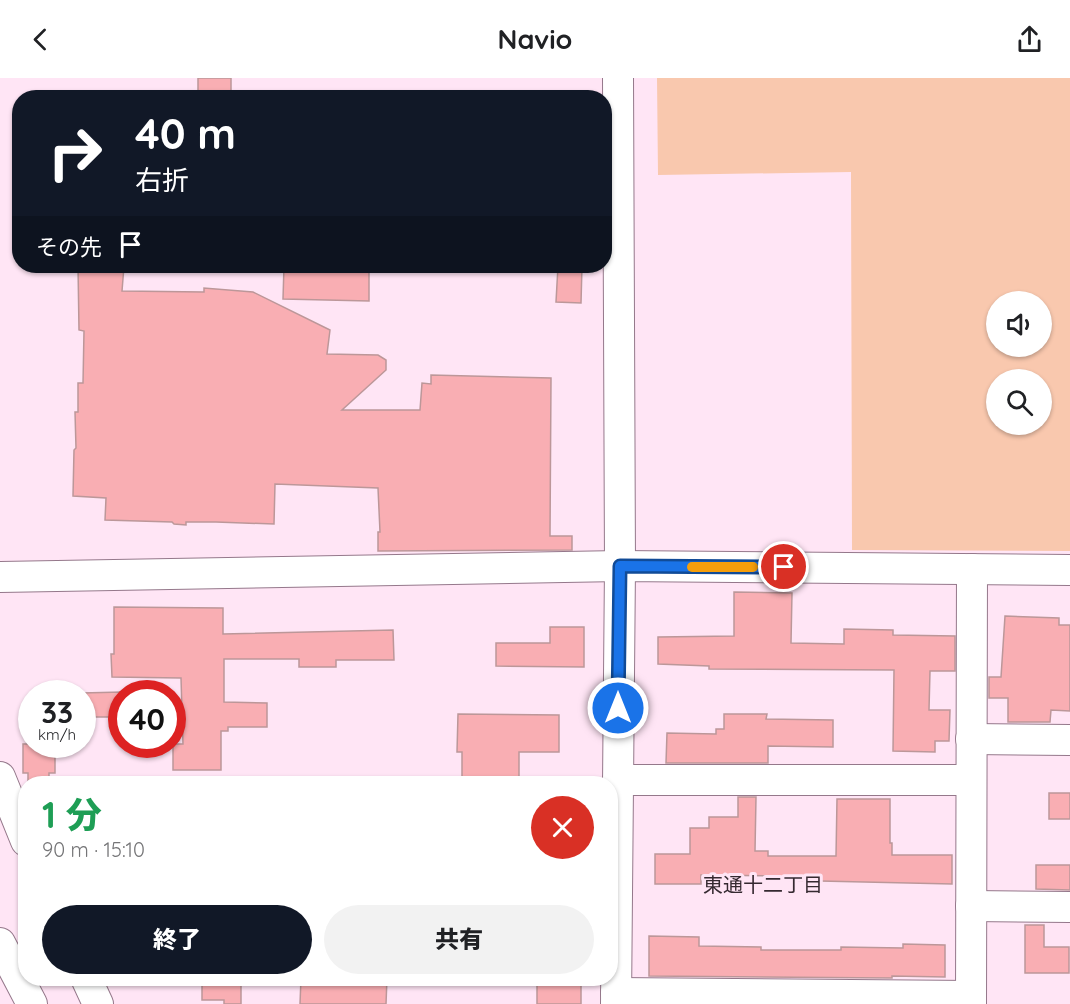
<!DOCTYPE html>
<html lang="ja">
<meta charset="utf-8">
<style>
:root{--surface:#fff;--page:#f2f2f2;--text:#202124;--muted:#757577;--accent:#111827}
body{margin:0;font-family:Quicksand,"Noto Sans JP",sans-serif;background:var(--page);color:var(--text);height:100vh;display:flex;flex-direction:column;font-size:22px;white-space:nowrap}
*{box-sizing:border-box;margin:0}
p{font-size:20px;color:var(--muted)}
.icon{flex:none;width:33px;height:33px;fill:none;stroke:currentColor;stroke-width:2;stroke-linecap:round;stroke-linejoin:round}
.map{position:relative;flex:1;overflow:hidden}
.sheet{position:absolute;left:18px;top:698px;width:600px;height:210px;display:flex;flex-direction:column;background:var(--surface);border-radius:24px;box-shadow:0 2px 4px #0004}
.sheet>*{flex:none}
.hud{position:absolute;left:12px;top:12px;width:600px;height:183px;border-radius:24px;box-shadow:0 2px 4px #0004;background:#111827;color:#fff;overflow:hidden}
.buttons{position:absolute;left:986px;top:213px;display:grid;gap:12px}
.buttons a{display:grid;place-items:center;width:66px;height:66px;border-radius:50%;background:var(--surface);box-shadow:0 2px 4px #0004;font-size:30px}
.speed{position:absolute;left:18px;top:602px;display:flex;gap:12px;font-size:30px;font-weight:700;text-align:center}
.speed>*{display:grid;place-content:center;width:78px;height:78px;border-radius:50%;background:var(--surface);box-shadow:0 2px 4px #0004;line-height:1}
.speed small{font-size:15px;font-weight:400}
.speed .limit{border:9px solid #d22;background:#fff;color:#111}
.pin{position:absolute;display:grid;place-items:center;width:51px;height:51px;color:#fff;margin:-26px;border:3px solid #fff;border-radius:50%;box-shadow:0 2px 6px #0007}
.me{position:absolute;width:66px;margin:-33px;rotate:0deg;stroke-linejoin:round;filter:drop-shadow(0 0 4px #0008)}
.turn{display:flex;align-items:center;gap:21px;height:126px;padding:0 24px;font-size:27px}
.turn .icon{width:78px;height:78px;stroke-width:2.5}
.turn b{display:block;font-size:42px;line-height:51px}
.then{display:flex;align-items:center;height:57px;padding:0 24px;background:#0003;gap:12px;font-size:22px}
.round{display:grid;place-items:center;flex:none;width:63px;height:63px;border-radius:32px;background:var(--page)}
.summary{display:flex;align-items:center;justify-content:space-between;height:102px;padding:0 24px}
h1{font-size:36px;font-weight:800;line-height:45px;color:#1e9e55}
.action{display:flex;gap:12px;margin-top:auto;padding:12px 24px}
.action a{flex:1;height:69px;border-radius:36px;background:var(--accent);color:#fff;font-size:24px;font-weight:800;line-height:69px;text-align:center}
.action a+a{background:var(--page);color:var(--text)}
header{display:flex;justify-content:space-between;align-items:center;height:78px;padding:0 24px;background:var(--surface);font-size:27px;font-weight:800}
.map>svg:first-child{display:block}
.green{fill:#f9c8ae;fill-rule:evenodd}
.building{fill:#f9aeb3;stroke:#bc9799;stroke-width:1.5}
.lines{fill:none;stroke-linecap:round;stroke-linejoin:round}
.minor-casing{stroke:#95788b;stroke-width:32}
.minor{stroke:#fff;stroke-width:30}
.route-casing{stroke:#114b97;stroke-width:15}
.route{stroke:#1a73e8;stroke-width:10}
.slow{stroke:#f59e0b;stroke-width:10}
.labels{text-anchor:middle;stroke-width:6;stroke-linejoin:round;paint-order:stroke}
.neighbourhood-label{font-size:20px;fill:#352930;stroke:#ffe5f5}
</style>
<header><svg class="icon" aria-label="back" viewBox="0 0 24 24"><path d="M15 5l-7 7 7 7"/></svg>Navio<svg class="icon" aria-label="share" viewBox="0 0 24 24"><path d="M12 15V3M7 8l5-5 5 5M5 13v7h14v-7"/></svg></header>
<div class="map">
<svg width="1070" height="926" viewBox="0 0 1070 926">
<rect width="100%" height="100%" fill="#ffe5f5"/>
<path class="green" d="M657,0h413v473l-218,-1 -1,-378 -193,3zM996,224h45v44h-45zM996,302h45v44h-45z"/>
<g class="building">
<rect x="198" y="0" width="33" height="20"/>
<polygon points="78,188 124,188 122,213 204,214 204,210 253,214 330,252 327,276 378,277 386,282 386,292 342,332 420,332 422,305 431,306 431,297 551,300 550,458 572,458 572,472 378,473 378,454 380,454 378,410 275,406 274,446 216,444 186,444 186,447 174,446 172,444 105,442 106,420 73,418 74,372 76,370 75,334 78,334 78,305 83,305 84,253 79,252"/>
<polygon points="284,188 369,188 369,223 283,221"/>
<polygon points="558,188 582,188 581,225 556,224"/>
<polygon points="734,514 792,515 791,565 844,566 844,551 893,552 893,557 955,558 955,593 930,593 929,632 950,632 949,663 935,663 935,674 893,673 894,592 709,591 709,588 658,586 658,559 734,558"/>
<polygon points="114,529 223,530 223,556 393,552 394,582 336,582 336,589 299,589 299,581 224,581 224,624 267,625 267,649 228,649 228,653 221,653 221,692 173,692 173,666 183,666 181,600 112,599 111,576 114,576"/>
<polygon points="1005,538 1059,540 1059,547 1070,547 1070,633 1051,632 1050,644 1008,644 1008,620 989,620 989,599 1001,599"/>
<polygon points="550,549 584,549 584,589 496,588 496,565 550,565"/>
<polygon points="122,614 122,639 82,639 82,615"/>
<polygon points="458,636 559,637 559,674 519,674 519,705 462,705 462,674 457,674"/>
<polygon points="724,636 767,636 766,641 833,642 833,669 768,668 768,685 666,685 667,655 716,656 716,651 724,651"/>
<polygon points="23,666 55,666 55,695 49,695 49,705 28,705 28,695 23,695"/>
<rect x="1049" y="715" width="21" height="26"/>
<polygon points="738,719 756,719 755,773 768,773 768,778 836,778 837,721 890,721 890,765 892,765 892,777 952,777 952,806 776,802 776,798 701,797 701,806 655,806 655,776 690,776 690,750 709,750 709,739 738,739"/>
<polygon points="1036,787 1070,787 1070,812 1036,811"/>
<polygon points="1025,847 1044,847 1044,869 1069,869 1069,895 1025,895"/>
<polygon points="649,858 699,859 699,868 761,869 761,872 841,872 841,869 903,870 903,866 945,867 945,899 892,898 892,900 649,898"/>
<polygon points="202,900 241,900 241,926 224,926 224,922 202,922"/>
<polygon points="301,900 387,900 386,926 300,926"/>
<rect x="537" y="900" width="44" height="26"/>
</g>
<g class="lines">
<g class="minor-casing">
<g id="minor">
<polyline points="0,499 620,488 1070,492"/>
<polyline points="971,661 1070,662"/>
<polyline points="0,699 26,763"/>
<polyline points="618,702 971,702"/>
<polyline points="971,828 1070,829"/>
<polyline points="0,865 32,926"/>
<polyline points="86,900 98,926"/>
<polyline points="616,915 971,918"/>
<polyline points="616,926 620,488 618,0"/>
<polyline points="971,926 972,491"/>
</g>
</g>
<use href="#minor" class="minor"/>
</g>
<g class="lines">
<g class="route-casing">
<polyline id="route" points="618,630 620,488 784,489"/>
</g>
<use href="#route" class="route"/>
<polyline class="slow" points="692,489 753,489"/>
</g>
<g class="labels">
<g class="neighbourhood-label">
<text x="763" y="814">東通十二丁目</text>
</g>
</g>
</svg>
<div class="buttons">
<a><svg class="icon" aria-label="sound" viewBox="0 0 24 24"><path d="M4 9h4l5-4v14l-5-4H4zM17 9q2 3 0 6"/></svg></a>
<a><svg class="icon" aria-label="search" viewBox="0 0 24 24"><circle cx="10" cy="10" r="6"/><path d="M15 15l6 6"/></svg></a>
</div>
<div class="speed"><div>33<small>km/h</small></div><div class="limit">40</div></div>
<div class="pin" style="left:784px;top:489px;background:#d93025"><svg class="icon" aria-label="arrive" viewBox="0 0 24 24"><path d="M6 21V4h12l-3 4 3 4H6"/></svg></div>
<svg class="me" style="left:618px;top:630px" viewBox="-20 -20 40 40"><circle r="17" fill="#1a73e8" stroke="#fff" stroke-width="3"/><path d="M0-11L8 9 0 5-8 9z" fill="#fff"/></svg>
<div class="hud">
<div class="turn"><svg class="icon" aria-label="right" viewBox="0 0 24 24"><path d="M7 20v-9h11M14 6l5 5-5 5"/></svg><div><b>40 m</b>右折</div></div>
<div class="then">その先<svg class="icon" aria-label="arrive" viewBox="0 0 24 24"><path d="M6 21V4h12l-3 4 3 4H6"/></svg></div>
</div>
<section class="sheet">
<div class="summary"><div><h1>1 分</h1><p>90 m · 15:10</p></div><a class="round" style="background:#d93025;color:#fff"><svg class="icon" aria-label="close" viewBox="0 0 24 24"><path d="M6 6l12 12M18 6L6 18"/></svg></a></div>
<div class="action"><a>終了</a><a>共有</a></div>
</section>
</div>
